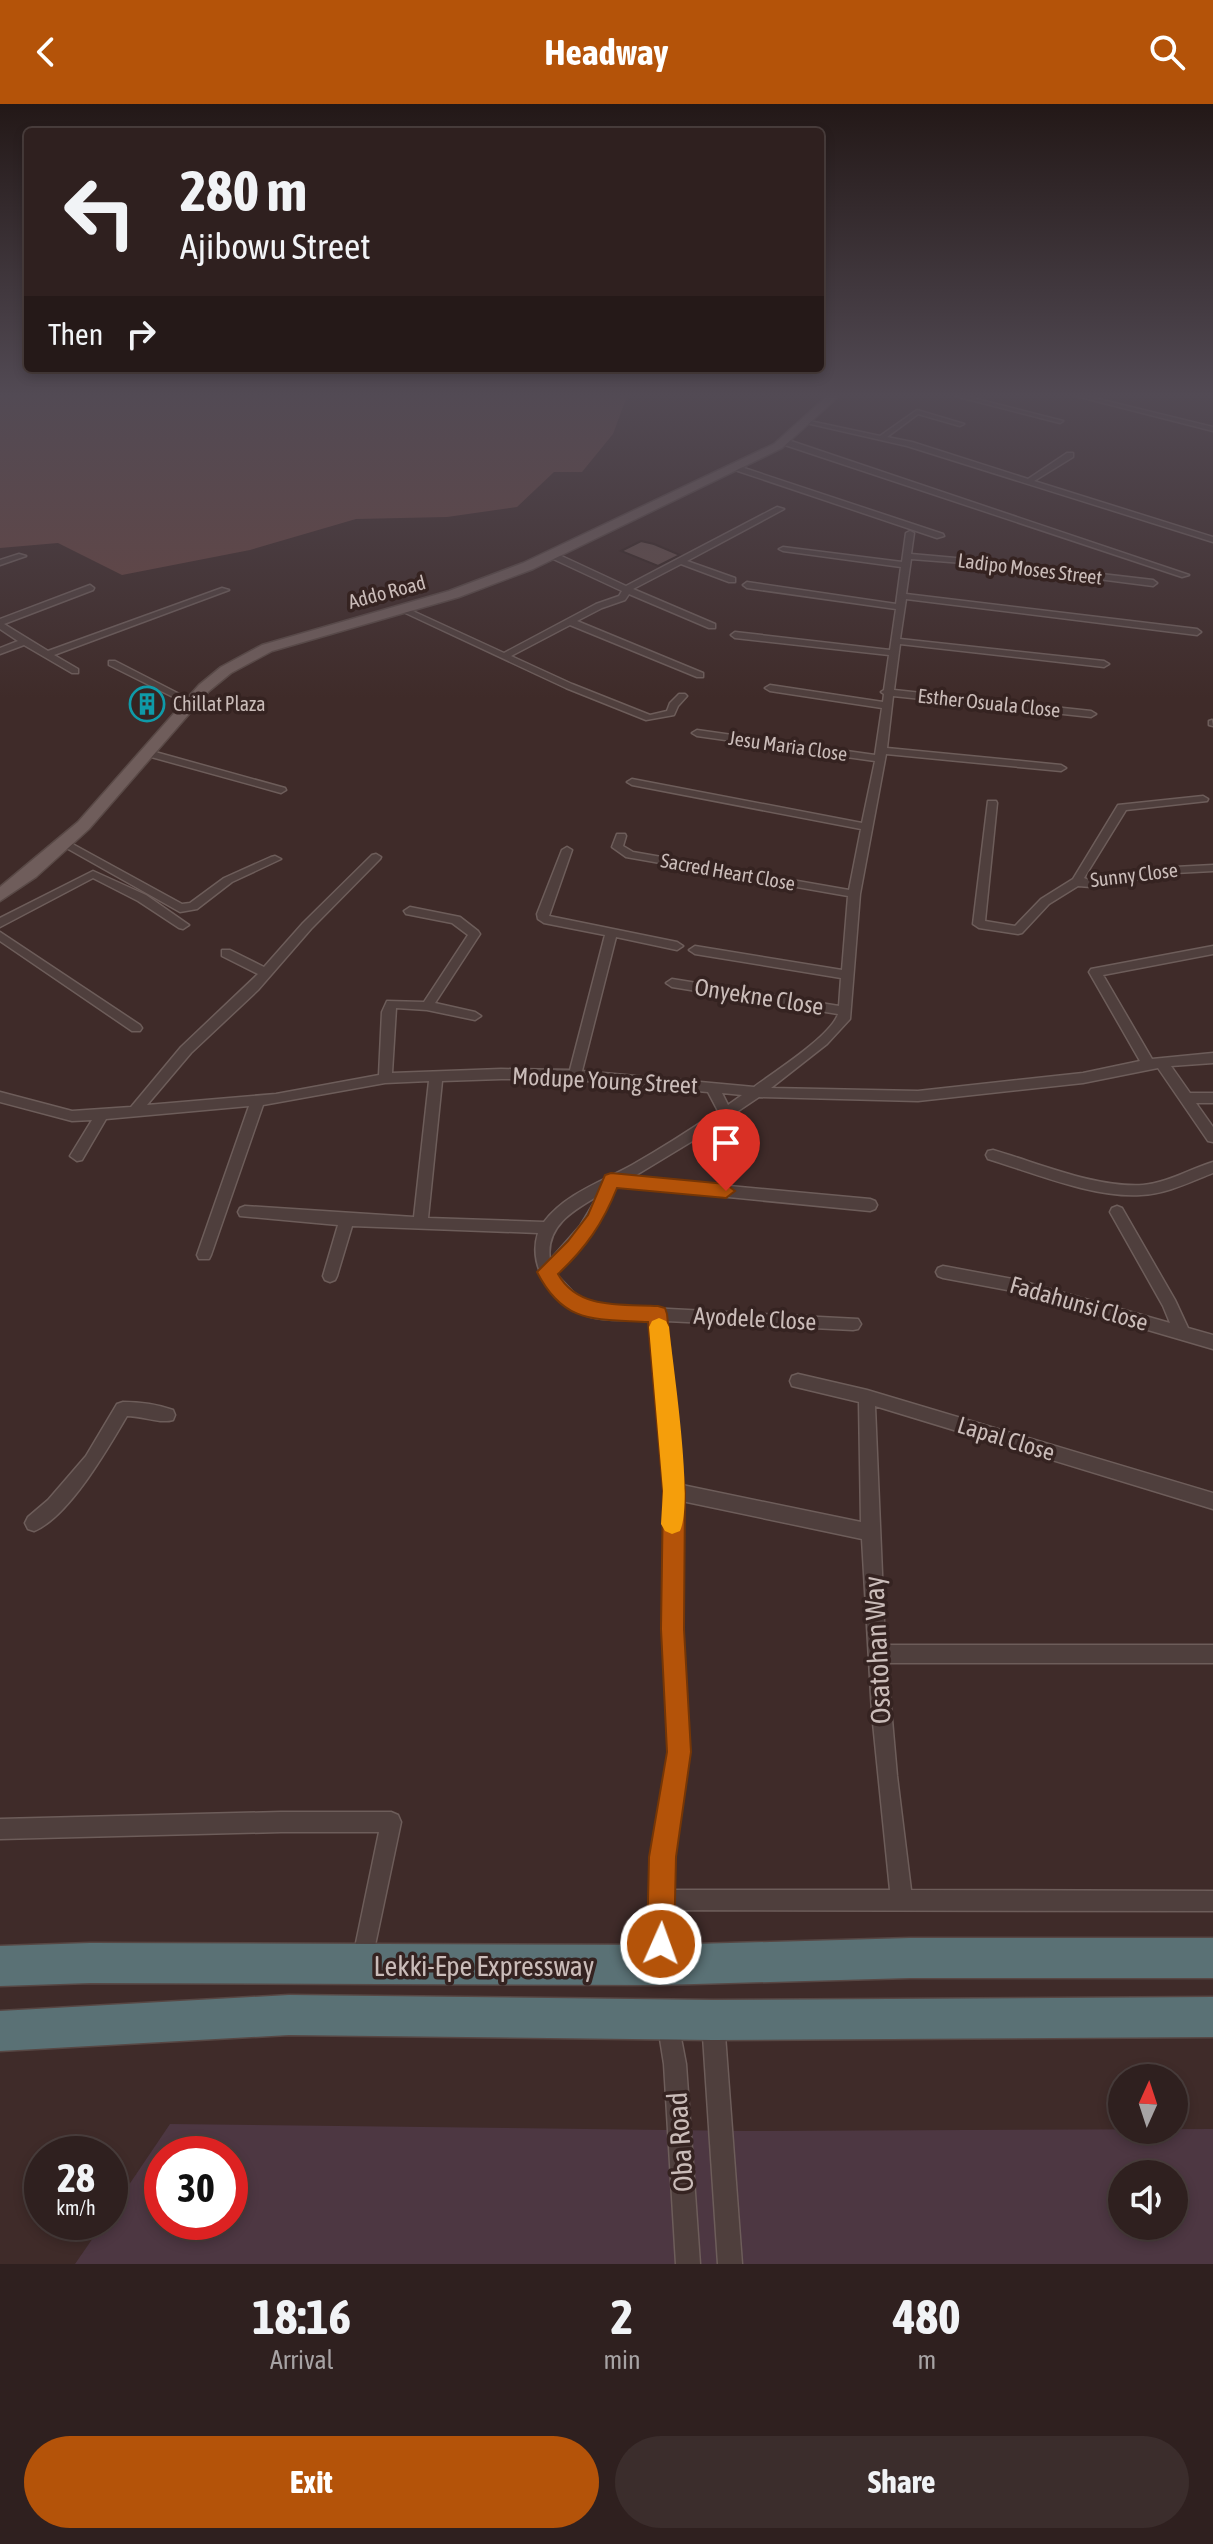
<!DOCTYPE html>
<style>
:root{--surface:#2f201f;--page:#3b2d2c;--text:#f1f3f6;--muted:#a7a3a4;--line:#4a3e3d;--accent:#b45309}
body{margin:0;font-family:"Asap Condensed",sans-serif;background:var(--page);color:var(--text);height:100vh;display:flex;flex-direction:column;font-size:30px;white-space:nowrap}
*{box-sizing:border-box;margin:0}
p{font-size:26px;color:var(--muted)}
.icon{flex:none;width:44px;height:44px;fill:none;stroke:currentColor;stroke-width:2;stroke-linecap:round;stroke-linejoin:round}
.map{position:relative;height:2160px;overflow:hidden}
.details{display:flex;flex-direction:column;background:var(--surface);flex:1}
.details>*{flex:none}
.top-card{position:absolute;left:24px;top:24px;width:800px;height:244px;border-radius:8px;box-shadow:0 4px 12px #0003,0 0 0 2px var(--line);background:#2f201f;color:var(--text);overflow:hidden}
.needle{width:52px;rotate:3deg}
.controls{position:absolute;left:1108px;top:1960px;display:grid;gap:16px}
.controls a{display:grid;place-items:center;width:80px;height:80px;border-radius:50%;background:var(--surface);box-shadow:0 4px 12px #0003,0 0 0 2px var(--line);font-size:40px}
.speed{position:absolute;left:24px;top:2032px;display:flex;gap:16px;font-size:40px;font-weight:700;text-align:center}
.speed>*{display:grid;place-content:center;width:104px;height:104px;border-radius:50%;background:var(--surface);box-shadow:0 4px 12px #0003,0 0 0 2px var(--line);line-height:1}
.speed small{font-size:20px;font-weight:400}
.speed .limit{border:12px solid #d22;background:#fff;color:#111}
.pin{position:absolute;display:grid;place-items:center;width:68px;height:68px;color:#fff;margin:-82px -34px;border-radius:50% 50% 50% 0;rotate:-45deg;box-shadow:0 0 8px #0007}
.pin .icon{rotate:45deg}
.me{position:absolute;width:88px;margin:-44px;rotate:2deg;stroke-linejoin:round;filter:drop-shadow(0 0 6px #0008)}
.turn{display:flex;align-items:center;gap:28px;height:168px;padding:0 24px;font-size:36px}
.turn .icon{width:104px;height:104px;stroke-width:2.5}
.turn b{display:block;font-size:56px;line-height:68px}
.then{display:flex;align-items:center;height:76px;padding:0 24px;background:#0003;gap:16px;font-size:30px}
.eta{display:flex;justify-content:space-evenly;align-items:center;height:136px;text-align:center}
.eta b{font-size:48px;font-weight:700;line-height:56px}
.button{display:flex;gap:16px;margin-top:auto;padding:16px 24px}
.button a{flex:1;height:92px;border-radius:48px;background:var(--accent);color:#fff;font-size:32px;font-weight:700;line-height:92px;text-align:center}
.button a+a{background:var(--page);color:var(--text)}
header{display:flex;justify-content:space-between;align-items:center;height:104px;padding:0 24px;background:var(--accent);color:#fff;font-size:36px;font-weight:700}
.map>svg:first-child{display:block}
.green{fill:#4d3742;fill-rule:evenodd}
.water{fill:#674440}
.building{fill:#634d4a;stroke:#372623;stroke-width:2}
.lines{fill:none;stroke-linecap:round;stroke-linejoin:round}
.street-casing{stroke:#6d5d5a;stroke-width:3}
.primary-casing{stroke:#594946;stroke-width:3}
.highway-casing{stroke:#574744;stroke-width:3}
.street{fill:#4f3f3d;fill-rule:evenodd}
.primary{fill:#6f5d5b;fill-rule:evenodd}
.highway{fill:#5a7175;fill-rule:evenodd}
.route{fill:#b45309;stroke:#753606;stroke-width:2}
.slow{fill:#f59e0b}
.labels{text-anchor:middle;stroke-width:7;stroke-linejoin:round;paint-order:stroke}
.far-street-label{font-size:20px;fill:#cabcb9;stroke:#352321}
.far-poi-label{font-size:20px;fill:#cabcb9;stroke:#352321;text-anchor:start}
.street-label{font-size:24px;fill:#cabcb9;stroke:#352321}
.near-street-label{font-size:28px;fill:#cabcb9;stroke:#352321}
</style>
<header><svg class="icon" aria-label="back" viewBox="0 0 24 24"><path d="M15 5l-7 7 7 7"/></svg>Headway<svg class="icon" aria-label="search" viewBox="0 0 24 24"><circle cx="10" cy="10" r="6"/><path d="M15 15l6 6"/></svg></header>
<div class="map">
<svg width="1213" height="2160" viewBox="0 0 1213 2160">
<rect width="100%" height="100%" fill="#3f2b29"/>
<path class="green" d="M170,2020l578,7 465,-2v135h-1138l29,-42h6v-9zM162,2050h68v68h-68zM1122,2070h52v52h-52z"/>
<polygon class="water" points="0,292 627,292 613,330 582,368 554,368 517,403 447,413 356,415 250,446 122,471 58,439 0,444"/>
<polygon class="building" points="641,437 654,440 680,451 658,462 621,447"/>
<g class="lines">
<g class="street-casing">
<g id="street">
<polygon points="955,292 965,292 1063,317 1060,319"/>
<polygon points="1076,292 1086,292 1213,323 1213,327"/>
<polygon points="917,306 964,320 960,322 918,310 887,333 912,338 1028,375 1067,349 1073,349 1073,353 1034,377 1213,433 1213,438 907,342 802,318 805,316 880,332"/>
<polygon points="782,336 788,336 1189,471 1182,473 782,340"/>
<polygon points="735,361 943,430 944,432 937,434 732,365 731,363"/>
<polygon points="777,403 784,405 687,457 735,474 735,478 729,478 681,460 633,485 715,520 715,524 709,524 629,490 625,496 602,504 577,517 703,569 703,573 697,573 570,521 511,552 572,580 650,611 667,607 670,599 679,590 685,590 687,592 678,602 674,611 646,616 566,584 397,505 404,503 504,549 596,500 619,492 622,487 549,453 549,449 555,449 626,482"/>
<path d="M910,427l4,2 -3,21 78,7 164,19 4,3 -4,3 -164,-21 -78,-6 -5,35 291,35 4,3 -4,3 -291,-36 -6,40 204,22 5,3 -5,3 -204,-23 -6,46 197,21 5,3 -5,3 -198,-21 -6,52 174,17 5,3 -5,3 -175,-17 -26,140 -10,125 -23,25 -56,44 147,3 165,-18 57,-12 -51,-89 2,-3 122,-23v8l-110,21 49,84 61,-6v10l-42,3 19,27h23v10h-17l17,24v15l-5,-1 -50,-73 -75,15 -165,18 -159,-4 -55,37 -71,43 237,22 5,2 2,4 -2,4 -5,2 -254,-25 -26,49 -35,38 19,20 19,12 265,14 3,5 -3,5 -5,1 -187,-9 16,164 179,37 -2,-120 -67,-16 -2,-5 2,-5 6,-2 69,16 346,103v16l-338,-103 10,239h328v18h-326l10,113 14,114 302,1v20l-541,-1 -1,53 -4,7 -7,4 -7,-4 -4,-7 4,-106 16,-105 -6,-123 3,-138 -15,-171c-19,-1 -45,2 -63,-4 -34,-11 -61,-48 -50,-83l-186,-7 -15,50 -2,4 -5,2 -5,-2 -2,-4 15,-51 -98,-9 -2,-4 2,-4 5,-2 169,11 15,-136 -44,2 -122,22 -52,150 -2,4h-10l-2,-4 52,-149 -143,13 -24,41 -5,1 -7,-5 22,-36 -20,1 -72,-19v-10l72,19 59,-4 50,-60 77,-73 -36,-18v-6h8l34,17 39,-44 69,-68 4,-1 5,3 -1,2 -69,70 -53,61 -67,63 -44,52 129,-11 103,-19 3,-63 5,-11 37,1 44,-67 -16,-12 -46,-9 -2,-3 6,-4 50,10 18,14 2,3 -45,69 40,9 6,4 -6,4 -48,-10 -31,-2 -4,65 109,-4 69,1 35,-135 -61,-12 -6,-4 -1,-5 25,-64 5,-3 5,3 -23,66 128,26 6,4 -6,4 -61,-13 -34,134 172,16c20,-15 77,-51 84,-73l-166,-27 -6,-4 6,-4 167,27 2,-28 -146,-24 -6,-4 6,-4 147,24 6,-74 -222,-39 -14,-10 5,-13h8l1,2 -3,10 10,6 216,38 12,-61 -229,-44 -5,-3 5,-3 230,44 13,-62 -178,-25 -5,-3 5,-3 178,25 7,-47 -112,-17 -5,-3 5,-3 113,17 1,-8 -3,-2 3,-2 5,-35 -154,-17 -4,-3 4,-3 155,18 6,-41 -149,-21 -4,-3 4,-3 149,22 5,-37 -118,-16 -4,-2 4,-2 119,15 4,-29zM501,975l74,1 133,12 10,19c-28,19 -56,37 -86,54 -29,16 -67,29 -88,57l-116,-4 14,-137zM722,989l20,2 -14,10zM598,1092l-18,30 -30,34c-5,-33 22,-49 48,-64zM682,1397l180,38 10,174 18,177h-218l1,-33 16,-105 -8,-123z"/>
<polygon points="19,450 26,452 0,461 0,456"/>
<polygon points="90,481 94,484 93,486 4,520 48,547 222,484 229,486 54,551 78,565 78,569 72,569 24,541 0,550 0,544 18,537 0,525 0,515"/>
<polygon points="109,557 115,557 189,595 181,597 109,561"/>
<polygon points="1212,616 1213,622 1209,621 1209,617"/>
<polygon points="148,646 285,684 286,686 281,689 144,651 144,647"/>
<polygon points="1203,692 1208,695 1207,697 1126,706 1084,774 1091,777 1175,763 1213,761 1213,767 1175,769 1091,783 1078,782 1049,800 1022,829 1018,830 979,824 973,820 988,697 996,697 997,699 985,817 1015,822 1041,795 1073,775 1118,701"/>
<polygon points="67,737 182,800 190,799 224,774 271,753 275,752 281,755 232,778 197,805 180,808 63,742 62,740"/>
<polygon points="93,767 146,791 189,821 183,825 179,824 138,797 93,774 0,823 0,814"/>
<polygon points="0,828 140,921 142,924 140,927 132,927 0,837"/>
<path d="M993,1046c45,13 103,38 150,35 24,-2 47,-16 70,-23v11c-23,9 -47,21 -72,22 -48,3 -107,-22 -153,-36l-2,-4 2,-4z"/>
<polygon points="1117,1102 1122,1104 1175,1196 1188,1224 1213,1231 1213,1245 1018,1188 943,1174 938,1172 936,1168 938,1164 943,1162 1018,1176 1170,1219 1163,1202 1110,1108 1112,1104"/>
<path d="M123,1298c17,0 33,2 50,8l2,5 -2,5c-13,4 -31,-4 -46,-4 -19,32 -58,101 -93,115l-6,-2 -3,-6 3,-6 20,-17 38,-44 31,-52z"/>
<polygon points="281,1708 391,1708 398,1711 401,1718 370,1865 363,1869 356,1865 352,1858 379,1728 281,1728 0,1735 0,1715"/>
<polygon points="668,1905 676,1908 686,1960 700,2160 676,2160 664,1960 657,1916 660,1908"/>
<polygon points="713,1906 721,1909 724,1917 742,2160 718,2160 702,1917 705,1909"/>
</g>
</g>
<g class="primary-casing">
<polygon id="primary" points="827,292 839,292 782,344 533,465 459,493 272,547 231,569 209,587 89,725 36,773 0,797 0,783 78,718 199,581 221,563 262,541 449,487 523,459 774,340"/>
</g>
<g class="highway-casing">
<g id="highway">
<polygon points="910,1834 1213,1834 1213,1874 910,1874 660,1881 90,1879 0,1882 0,1842 90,1839 660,1841"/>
<polygon points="289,1891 713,1896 1213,1893 1213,1933 713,1936 289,1931 0,1947 0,1907"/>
</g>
</g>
<use href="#street" class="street"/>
<use href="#primary" class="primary"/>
<use href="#highway" class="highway"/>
</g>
<linearGradient id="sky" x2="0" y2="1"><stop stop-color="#231817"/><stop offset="0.49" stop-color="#524a54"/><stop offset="1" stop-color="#524a54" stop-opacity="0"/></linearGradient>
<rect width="1213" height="594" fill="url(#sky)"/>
<path class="route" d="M611,1069l115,11 9,7 -9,7 -109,-10c-14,35 -31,60 -59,86 20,36 64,30 100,32l7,2 2,6 18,177 -1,138 7,123 -15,105 -2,87 -4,9 -9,4 -10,-4 -4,-9 2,-87 18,-105 -6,-123 2,-138 -15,-169c-52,-3 -84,3 -111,-50l31,-31 20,-26 17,-40z"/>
<path class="slow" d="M659,1214l7,3 3,6c4,40 25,174 11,204l-8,3 -7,-3 -4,-7 2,-33 -14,-164 3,-6z"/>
<defs>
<g id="building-ring" transform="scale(1.8)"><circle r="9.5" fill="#352321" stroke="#0f9aa8" stroke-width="1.5"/><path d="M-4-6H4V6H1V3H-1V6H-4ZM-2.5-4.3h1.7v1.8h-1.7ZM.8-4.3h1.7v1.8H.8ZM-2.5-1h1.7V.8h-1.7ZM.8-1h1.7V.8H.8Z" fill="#0f9aa8"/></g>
</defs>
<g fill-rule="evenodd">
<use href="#building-ring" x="147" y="600"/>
</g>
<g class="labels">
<g class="far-street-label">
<text transform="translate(1030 465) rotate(7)" y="7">Ladipo Moses Street</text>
<text transform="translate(387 488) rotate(-15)" y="7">Addo Road</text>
<text transform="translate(989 599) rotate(6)" y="7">Esther Osuala Close</text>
<text transform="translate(788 642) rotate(8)" y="7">Jesu Maria Close</text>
<text transform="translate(728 768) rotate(10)" y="7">Sacred Heart Close</text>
<text transform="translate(1134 771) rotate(-7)" y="7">Sunny Close</text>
</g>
<g class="far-poi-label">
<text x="173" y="607">Chillat Plaza</text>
</g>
<g class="street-label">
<text transform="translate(759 893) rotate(9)" y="8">Onyekne Close</text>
<text transform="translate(605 977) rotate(3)" y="8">Modupe Young Street</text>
<text transform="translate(1079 1200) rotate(16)" y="8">Fadahunsi Close</text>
<text transform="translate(755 1215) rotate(3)" y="8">Ayodele Close</text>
<text transform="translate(1006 1335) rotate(17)" y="8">Lapal Close</text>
</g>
<g class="near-street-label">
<text transform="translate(877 1546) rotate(-93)" y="10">Osatohan Way</text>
<text x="484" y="1872">Lekki-Epe Expressway</text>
<text transform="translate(680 2038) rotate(-94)" y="10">Oba Road</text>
</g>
</g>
</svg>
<div class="controls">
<a><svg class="needle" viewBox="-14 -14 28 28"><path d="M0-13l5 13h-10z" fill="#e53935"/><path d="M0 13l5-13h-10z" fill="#a7a3a4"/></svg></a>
<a><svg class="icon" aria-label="sound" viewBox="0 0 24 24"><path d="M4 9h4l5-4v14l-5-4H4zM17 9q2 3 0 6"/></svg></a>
</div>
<div class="speed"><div>28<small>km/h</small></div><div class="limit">30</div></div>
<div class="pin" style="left:726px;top:1087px;background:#d93025"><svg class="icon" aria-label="arrive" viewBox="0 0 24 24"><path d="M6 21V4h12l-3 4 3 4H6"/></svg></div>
<svg class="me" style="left:661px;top:1840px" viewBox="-20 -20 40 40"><circle r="17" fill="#b45309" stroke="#fff" stroke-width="3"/><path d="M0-11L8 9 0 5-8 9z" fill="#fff"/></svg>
<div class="top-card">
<div class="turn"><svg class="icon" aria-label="left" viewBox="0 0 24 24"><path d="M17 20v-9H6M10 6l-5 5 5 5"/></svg><div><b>280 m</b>Ajibowu Street</div></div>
<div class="then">Then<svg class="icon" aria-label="right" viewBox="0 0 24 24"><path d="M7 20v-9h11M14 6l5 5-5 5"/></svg></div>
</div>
</div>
<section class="details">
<div class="eta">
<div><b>18:16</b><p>Arrival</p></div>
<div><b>2</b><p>min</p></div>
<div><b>480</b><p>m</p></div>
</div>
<div class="button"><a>Exit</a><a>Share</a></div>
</section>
